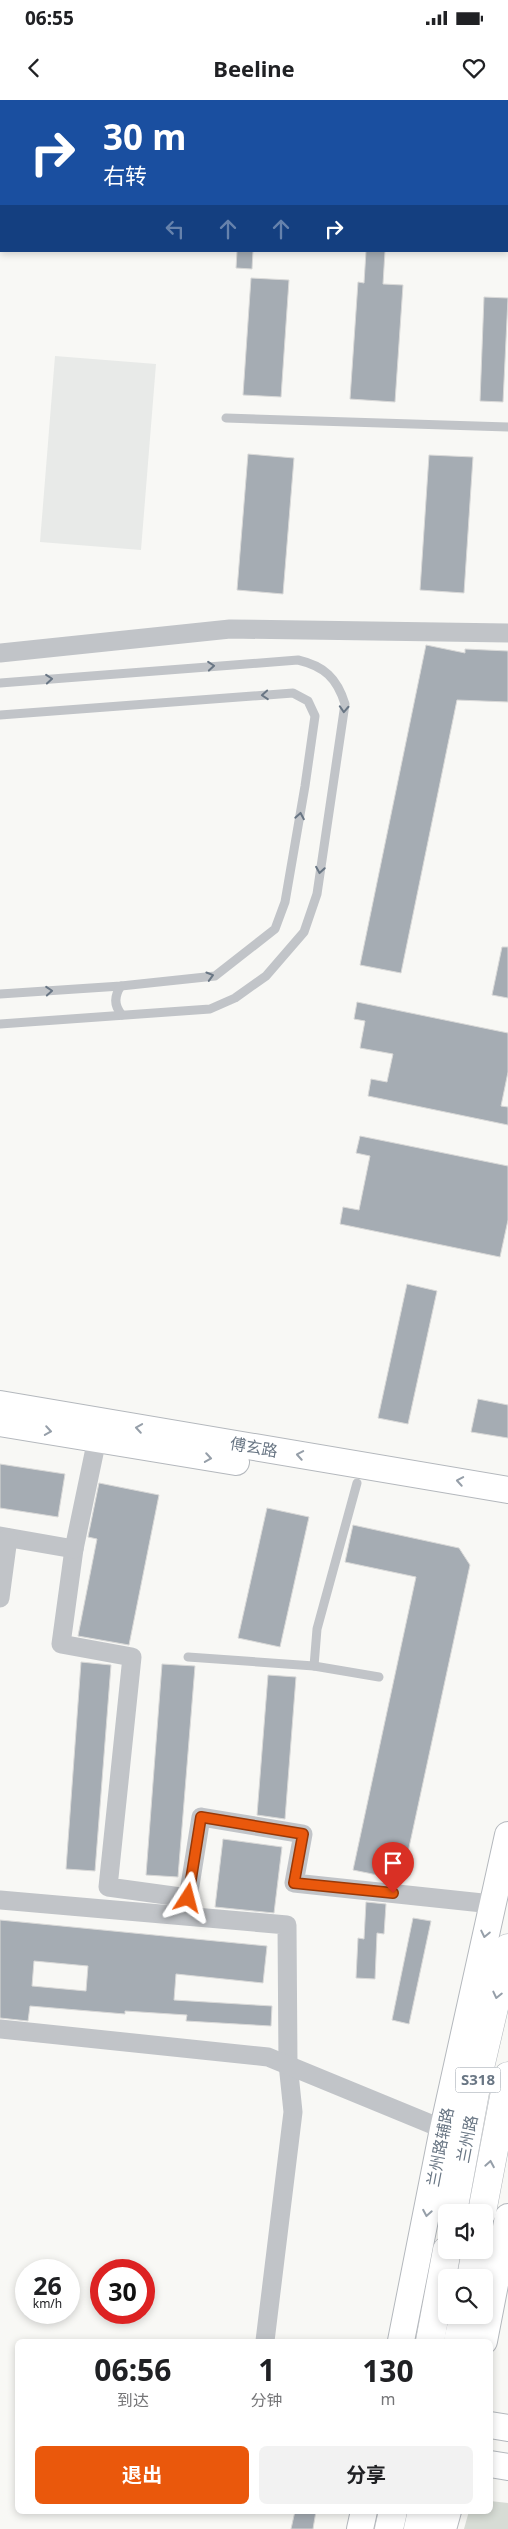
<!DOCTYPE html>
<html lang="zh">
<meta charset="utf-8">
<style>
:root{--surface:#fff;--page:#f2f2f2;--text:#202124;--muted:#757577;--accent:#ea580c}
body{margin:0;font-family:"Noto Sans","Noto Sans SC",sans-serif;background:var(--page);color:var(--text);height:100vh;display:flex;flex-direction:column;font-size:19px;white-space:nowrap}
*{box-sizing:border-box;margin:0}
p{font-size:16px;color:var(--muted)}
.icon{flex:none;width:28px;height:28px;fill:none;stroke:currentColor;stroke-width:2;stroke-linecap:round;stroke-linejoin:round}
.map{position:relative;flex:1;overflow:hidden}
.panel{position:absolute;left:15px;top:2239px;width:478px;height:175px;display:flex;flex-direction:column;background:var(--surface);border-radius:8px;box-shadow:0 2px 8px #0003}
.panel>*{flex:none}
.guide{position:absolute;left:0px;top:0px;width:509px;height:152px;box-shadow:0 2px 8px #0003;background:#1a4fa0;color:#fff;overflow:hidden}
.buttons{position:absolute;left:438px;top:2104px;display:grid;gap:10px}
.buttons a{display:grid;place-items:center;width:55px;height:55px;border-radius:8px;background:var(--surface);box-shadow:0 2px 8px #0003;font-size:25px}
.speed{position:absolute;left:15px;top:2159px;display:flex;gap:10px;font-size:25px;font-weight:700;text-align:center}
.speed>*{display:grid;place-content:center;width:65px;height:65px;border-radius:50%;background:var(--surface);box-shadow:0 2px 8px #0003;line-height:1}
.speed small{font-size:12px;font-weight:400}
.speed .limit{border:8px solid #d22;background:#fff;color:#111}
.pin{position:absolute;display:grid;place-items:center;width:42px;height:42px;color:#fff;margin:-51px -21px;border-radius:50% 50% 50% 0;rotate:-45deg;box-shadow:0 0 5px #0007}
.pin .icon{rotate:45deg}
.me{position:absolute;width:55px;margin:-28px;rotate:9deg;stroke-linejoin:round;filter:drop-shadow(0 0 4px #0008)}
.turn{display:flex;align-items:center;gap:18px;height:105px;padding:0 20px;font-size:22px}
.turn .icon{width:65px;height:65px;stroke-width:2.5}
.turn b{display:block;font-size:35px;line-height:42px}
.lanes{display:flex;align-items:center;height:48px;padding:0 20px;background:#0003;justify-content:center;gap:25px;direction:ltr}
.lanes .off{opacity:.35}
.eta{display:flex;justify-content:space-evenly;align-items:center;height:85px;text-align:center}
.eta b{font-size:30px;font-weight:700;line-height:35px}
.button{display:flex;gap:10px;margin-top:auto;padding:10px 20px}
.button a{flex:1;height:58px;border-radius:8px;background:var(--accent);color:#fff;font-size:20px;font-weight:700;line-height:58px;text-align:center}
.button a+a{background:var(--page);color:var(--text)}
.status{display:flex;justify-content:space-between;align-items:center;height:35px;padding:0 25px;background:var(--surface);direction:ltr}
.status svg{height:14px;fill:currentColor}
header{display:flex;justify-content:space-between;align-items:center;height:65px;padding:0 20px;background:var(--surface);font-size:22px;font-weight:700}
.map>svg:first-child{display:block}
.built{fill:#e8eae8}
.green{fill:#d7dcd5}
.building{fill:#a5acb3;stroke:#d9d9d8;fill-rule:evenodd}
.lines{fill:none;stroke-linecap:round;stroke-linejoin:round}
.secondary-casing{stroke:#b4b8bd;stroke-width:28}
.primary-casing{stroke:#b2b6bb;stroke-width:29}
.lane{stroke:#c1c4c8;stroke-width:9}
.street{stroke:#c1c4c8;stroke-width:19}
.secondary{stroke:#fff;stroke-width:26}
.primary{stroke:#fff;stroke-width:28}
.oneway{stroke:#697684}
.oneway2{stroke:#969fa9}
.route-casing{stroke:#983908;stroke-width:12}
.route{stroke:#ea580c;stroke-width:9}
.labels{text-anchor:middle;stroke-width:5;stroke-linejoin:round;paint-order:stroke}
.shield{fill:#fff;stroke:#969fa9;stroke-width:1}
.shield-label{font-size:15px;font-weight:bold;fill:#697684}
.street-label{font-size:16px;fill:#697684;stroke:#fff}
</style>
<div class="status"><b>06:55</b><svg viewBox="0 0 49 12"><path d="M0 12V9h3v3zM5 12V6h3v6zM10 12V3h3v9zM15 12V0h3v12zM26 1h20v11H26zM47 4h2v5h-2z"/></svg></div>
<header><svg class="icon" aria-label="back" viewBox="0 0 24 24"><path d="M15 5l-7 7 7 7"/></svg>Beeline<svg class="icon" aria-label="heart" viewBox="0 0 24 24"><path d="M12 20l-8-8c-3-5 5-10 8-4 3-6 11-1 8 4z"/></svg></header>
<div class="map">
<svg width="508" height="2429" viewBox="0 0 508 2429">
<rect width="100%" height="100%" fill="#f8f8f5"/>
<polygon class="built" points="55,256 156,264 141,450 40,442"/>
<polygon class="green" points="490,2401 508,2403 508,2429 464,2429 469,2411 490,2411"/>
<g class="building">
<polygon points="237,151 253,151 252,169 236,168"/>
<polygon points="366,151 385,151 383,184 403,185 395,302 350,299 358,182 364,183"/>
<polygon points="251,178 289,180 281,297 243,295"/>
<polygon points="484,197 508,198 503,302 480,301"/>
<polygon points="248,354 294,358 283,494 237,490"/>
<polygon points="429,355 473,357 464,493 420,490"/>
<polygon points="426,545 465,553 465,549 508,551 508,602 457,600 401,873 360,865"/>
<polygon points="502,847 508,847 508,898 492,895"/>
<polygon points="357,902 508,933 508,972 501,1006 508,1007 508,1025 368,996 371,979 387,982 393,954 360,948 365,921 354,919"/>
<polygon points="360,1036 508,1066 508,1120 500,1157 340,1124 343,1107 359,1110 370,1056 356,1053"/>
<polygon points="407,1184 437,1191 408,1324 378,1318"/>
<polygon points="478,1299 508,1305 508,1338 471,1332"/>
<polygon points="0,1364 65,1374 58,1417 0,1408"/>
<polygon points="99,1383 159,1395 129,1545 78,1536 97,1439 88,1437"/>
<polygon points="267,1408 309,1417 280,1547 238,1538"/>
<polygon points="353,1425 459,1448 470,1465 402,1780 353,1770 416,1477 345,1462"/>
<polygon points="81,1562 111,1565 95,1771 66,1769"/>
<polygon points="162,1564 195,1566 178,1777 146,1775"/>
<polygon points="268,1575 296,1577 285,1719 257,1715"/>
<polygon points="223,1739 282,1747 274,1813 215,1807"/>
<polygon points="366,1802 386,1804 384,1834 377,1833 375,1879 356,1878 358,1838 364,1839"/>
<polygon points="413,1818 431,1821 409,1924 392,1920"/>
<path d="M0,1820l267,26 -4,37 -87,-9 -2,26 98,6 -1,20 -85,-5 1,-6 -62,-4v3l-95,-8 -2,15 -28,-3zM34,1861l54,5 -2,25 -54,-5z"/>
<polygon points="295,2411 316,2411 313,2429 291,2429"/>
</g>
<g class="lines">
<g class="secondary-casing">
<g id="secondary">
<polyline points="0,1304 508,1390"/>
<polyline points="0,1323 236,1362"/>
<polyline points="401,2241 443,2029 508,1735"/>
<polyline points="484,2241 508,2117"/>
<polyline points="490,2325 508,2328"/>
<polyline points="490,2364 508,2367"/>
<polyline points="360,2429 364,2411"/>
<polyline points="443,2429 448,2411"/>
</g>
</g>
<g class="primary-casing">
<g id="primary">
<polyline points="453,2112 478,1976 508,1848"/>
<polyline points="482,2112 508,1976"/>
<polyline points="471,2178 476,2150"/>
<polyline points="430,2241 447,2150"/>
<polyline points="458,2241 464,2215"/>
<polyline points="389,2429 393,2411"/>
<polyline points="418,2429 422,2411"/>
</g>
</g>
<g class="lane">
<polyline points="462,0 469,1"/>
<polyline points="226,318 508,327"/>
<path d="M0,583l298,-23c26,6 39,18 47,44l-28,190 -13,38 -38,44 -31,22 -25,11 -210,15"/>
<polyline points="0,615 293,593 308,601 315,616 305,686 285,802 275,829 215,876 121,886 0,894"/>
<path d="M121,886c-7,10 -7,20 1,29"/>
<polyline points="188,1557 314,1566 379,1577"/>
<polyline points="314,1566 317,1529 357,1383"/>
</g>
<g class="street">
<polyline points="0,553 230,529 508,533"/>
<polyline points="97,1339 74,1449 61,1544 132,1557 108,1787 188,1798 201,1717 303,1734 294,1783 492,1804"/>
<polyline points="0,1436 74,1449"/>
<polyline points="0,1498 8,1438"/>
<polyline points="0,1800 287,1825 288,1964 293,2012 265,2241"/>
<polyline points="0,1929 268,1957 443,2029"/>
</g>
<use href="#secondary" class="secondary"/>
<use href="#primary" class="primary"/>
</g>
<defs><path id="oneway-chevron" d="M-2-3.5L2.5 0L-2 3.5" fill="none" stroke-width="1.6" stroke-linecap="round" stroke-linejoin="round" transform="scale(1.25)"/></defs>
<g class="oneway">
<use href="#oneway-chevron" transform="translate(211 566) rotate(-5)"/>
<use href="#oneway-chevron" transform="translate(49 579) rotate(-5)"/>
<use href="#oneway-chevron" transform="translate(265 595) rotate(176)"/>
<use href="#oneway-chevron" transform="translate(344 609) rotate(93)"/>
<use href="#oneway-chevron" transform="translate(300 716) rotate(-80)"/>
<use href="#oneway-chevron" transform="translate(320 770) rotate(99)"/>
<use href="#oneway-chevron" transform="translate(210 876) rotate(-16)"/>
<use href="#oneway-chevron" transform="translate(49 891) rotate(-4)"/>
</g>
<g class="oneway2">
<use href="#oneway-chevron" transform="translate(139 1328) rotate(-171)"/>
<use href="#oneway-chevron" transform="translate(48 1331) rotate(9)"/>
<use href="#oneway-chevron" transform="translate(300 1355) rotate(-170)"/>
<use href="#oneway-chevron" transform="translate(208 1358) rotate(9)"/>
<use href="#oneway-chevron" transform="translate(460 1381) rotate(-170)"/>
<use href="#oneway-chevron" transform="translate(485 1834) rotate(102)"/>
<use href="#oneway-chevron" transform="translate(497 1895) rotate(103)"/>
<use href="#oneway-chevron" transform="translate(490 2064) rotate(-80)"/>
<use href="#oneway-chevron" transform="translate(427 2113) rotate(100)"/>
</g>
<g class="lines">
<g class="route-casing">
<polyline id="route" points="188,1798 201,1717 303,1734 294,1783 393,1793"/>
</g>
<use href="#route" class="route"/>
</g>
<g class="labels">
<rect class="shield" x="455.5" y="1967.5" width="45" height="25" rx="4"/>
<g class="shield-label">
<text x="478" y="1985">S318</text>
</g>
<g class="street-label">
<text transform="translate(254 1347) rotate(10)" y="6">傅玄路</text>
<text transform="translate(467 2039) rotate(-79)" y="6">兰州路</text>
<text transform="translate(440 2047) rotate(-79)" y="6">兰州路辅路</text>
</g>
</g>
</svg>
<div class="buttons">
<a><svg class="icon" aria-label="sound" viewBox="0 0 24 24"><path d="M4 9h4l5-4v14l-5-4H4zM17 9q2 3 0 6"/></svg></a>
<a><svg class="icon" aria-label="search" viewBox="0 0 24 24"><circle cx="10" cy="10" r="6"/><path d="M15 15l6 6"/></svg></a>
</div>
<div class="speed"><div>26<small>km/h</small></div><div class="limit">30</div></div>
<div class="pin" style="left:393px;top:1793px;background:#d93025"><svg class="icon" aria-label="arrive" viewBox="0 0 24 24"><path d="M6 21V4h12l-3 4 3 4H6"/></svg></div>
<svg class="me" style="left:188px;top:1798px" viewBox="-20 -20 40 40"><path d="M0-17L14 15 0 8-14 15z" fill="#ea580c" stroke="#fff" stroke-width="4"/></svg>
<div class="guide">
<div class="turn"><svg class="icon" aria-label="right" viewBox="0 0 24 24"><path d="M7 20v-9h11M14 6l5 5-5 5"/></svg><div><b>30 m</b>右转</div></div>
<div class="lanes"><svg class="icon off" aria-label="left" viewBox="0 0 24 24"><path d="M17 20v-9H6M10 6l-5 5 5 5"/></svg><svg class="icon off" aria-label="ahead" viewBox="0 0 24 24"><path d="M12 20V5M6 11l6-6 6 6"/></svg><svg class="icon off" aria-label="ahead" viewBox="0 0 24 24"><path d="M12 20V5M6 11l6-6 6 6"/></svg><svg class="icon" aria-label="right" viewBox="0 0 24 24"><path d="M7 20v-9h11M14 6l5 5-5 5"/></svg></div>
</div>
<section class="panel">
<div class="eta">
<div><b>06:56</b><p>到达</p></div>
<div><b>1</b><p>分钟</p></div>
<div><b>130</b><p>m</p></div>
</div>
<div class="button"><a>退出</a><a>分享</a></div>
</section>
</div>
